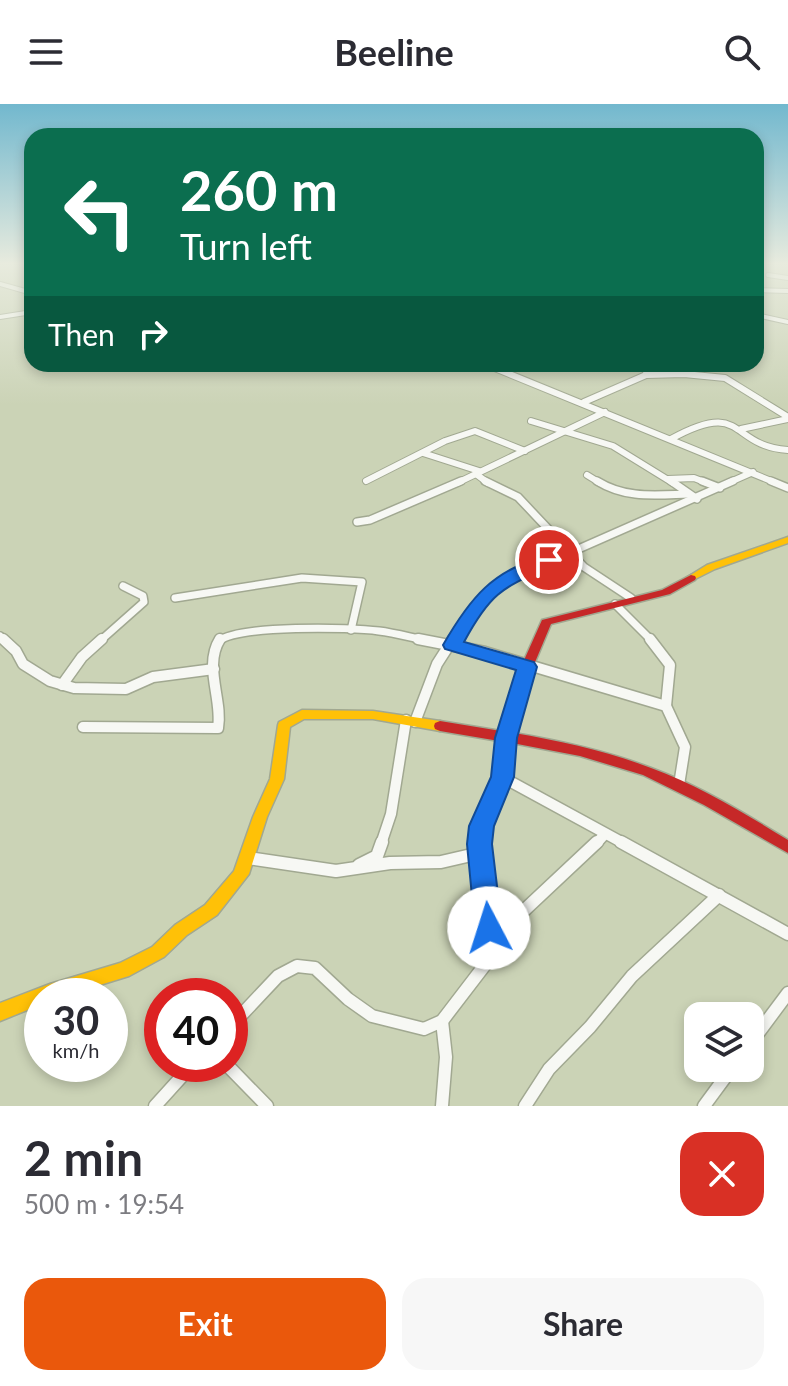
<!DOCTYPE html>
<meta charset="utf-8">
<style>
:root{--surface:#fff;--page:#f7f7f7;--text:#2b2b33;--muted:#7c7c81;--accent:#ea580c}
body{margin:0;font-family:Lato,sans-serif;background:var(--page);color:var(--text);height:100vh;display:flex;flex-direction:column;font-size:30px;white-space:nowrap}
*{box-sizing:border-box;margin:0}
p{font-size:26px;color:var(--muted)}
.icon{flex:none;width:44px;height:44px;fill:none;stroke:currentColor;stroke-width:2;stroke-linecap:round;stroke-linejoin:round}
.map{position:relative;height:1002px;overflow:hidden}
.side{display:flex;flex-direction:column;background:var(--surface);flex:1}
.side>*{flex:none}
.banner{position:absolute;left:24px;top:24px;width:740px;height:244px;border-radius:24px;box-shadow:0 4px 12px #0003;background:#0b6e4f;color:#fff;overflow:hidden}
.buttons{position:absolute;left:684px;top:898px;display:grid;gap:16px}
.buttons a{display:grid;place-items:center;width:80px;height:80px;border-radius:16px;background:var(--surface);box-shadow:0 4px 12px #0003;font-size:40px}
.speed{position:absolute;left:24px;top:874px;display:flex;gap:16px;font-size:40px;font-weight:700;text-align:center}
.speed>*{display:grid;place-content:center;width:104px;height:104px;border-radius:50%;background:var(--surface);box-shadow:0 4px 12px #0003;line-height:1}
.speed small{font-size:20px;font-weight:400}
.speed .limit{border:12px solid #d22;background:#fff;color:#111}
.pin{position:absolute;display:grid;place-items:center;width:68px;height:68px;color:#fff;margin:-34px;border:4px solid #fff;border-radius:50%;box-shadow:0 2px 8px #0007}
.me{position:absolute;width:88px;margin:-44px;rotate:355deg;stroke-linejoin:round;filter:drop-shadow(0 0 6px #0008)}
.turn{display:flex;align-items:center;gap:28px;height:168px;padding:0 24px;font-size:36px}
.turn .icon{width:104px;height:104px;stroke-width:2.5}
.turn b{display:block;font-size:56px;line-height:68px}
.then{display:flex;align-items:center;height:76px;padding:0 24px;background:#0003;gap:16px;font-size:30px}
.round{display:grid;place-items:center;flex:none;width:84px;height:84px;border-radius:24px;background:var(--page)}
.summary{display:flex;align-items:center;justify-content:space-between;height:136px;padding:0 24px}
h1{font-size:48px;font-weight:700;line-height:60px}
.button{display:flex;gap:16px;margin-top:auto;padding:16px 24px}
.button a{flex:1;height:92px;border-radius:24px;background:var(--accent);color:#fff;font-size:32px;font-weight:700;line-height:92px;text-align:center}
.button a+a{background:var(--page);color:var(--text)}
header{display:flex;justify-content:space-between;align-items:center;height:104px;padding:0 24px;background:var(--surface);font-size:36px;font-weight:700}
.map>svg:first-child{display:block}
.lines{fill:none;stroke-linecap:round;stroke-linejoin:round}
.street-far4-casing{stroke:#a1a891;stroke-width:6}
.street-far3-casing{stroke:#a1a891;stroke-width:8}
.street-far2-casing{stroke:#a1a891;stroke-width:10}
.street-far1-casing{stroke:#a1a891;stroke-width:13}
.street-casing{stroke:#a1a891;stroke-width:15}
.slow-casing{stroke:#a1a891;stroke-width:3}
.jam-casing{stroke:#a1a891;stroke-width:3}
.street-far4{stroke:#f7f8f4;stroke-width:4}
.street-far3{stroke:#f7f8f4;stroke-width:6}
.street-far2{stroke:#f7f8f4;stroke-width:7}
.street-far1{stroke:#f7f8f4;stroke-width:10}
.street{stroke:#f7f8f4;stroke-width:12}
.slow{fill:#ffc107;fill-rule:evenodd}
.jam{fill:#c62828;fill-rule:evenodd}
.route{fill:#1a73e8;stroke:#114b97;stroke-width:2}
</style>
<header><svg class="icon" aria-label="menu" viewBox="0 0 24 24"><path d="M4 6h16M4 12h16M4 18h16"/></svg>Beeline<svg class="icon" aria-label="search" viewBox="0 0 24 24"><circle cx="10" cy="10" r="6"/><path d="M15 15l6 6"/></svg></header>
<div class="map">
<svg width="788" height="1002" viewBox="0 0 788 1002">
<rect width="100%" height="100%" fill="#cbd3b6"/>
<g class="lines">
<g class="street-far4-casing">
<g id="street-far4">
<polyline points="768,171 788,174"/>
<polyline points="0,180 32,189"/>
<polyline points="756,186 788,187"/>
<polyline points="756,211 788,218"/>
<polyline points="0,213 32,208"/>
</g>
</g>
<g class="street-far3-casing">
<g id="street-far3">
<polyline points="485,260 776,379"/>
<polyline points="646,271 684,270 725,274 788,313"/>
<polyline points="584,298 646,271 647,260"/>
<polyline points="531,317 613,342 673,379"/>
<polyline points="741,325 788,315"/>
<path d="M671,335c75,-41 57,7 117,11"/>
<polyline points="423,349 479,367 476,370 488,379"/>
<polyline points="587,371 600,379"/>
<polyline points="668,375 694,374 707,379"/>
<polyline points="366,377 445,337 475,327 525,347"/>
<polyline points="457,379 605,308"/>
<polyline points="728,379 753,368"/>
</g>
</g>
<g class="street-far2-casing">
<g id="street-far2">
<polyline points="485,377 518,393 584,463 631,494"/>
<path d="M597,377c29,18 58,14 91,13"/>
<polyline points="671,377 697,395"/>
<polyline points="702,377 720,384"/>
<polyline points="771,377 788,384"/>
<polyline points="357,418 370,416 461,377"/>
<polyline points="175,494 302,474 362,478 351,526"/>
<polyline points="615,500 652,537"/>
<polyline points="0,532 5,537"/>
<polyline points="100,537 144,498 143,492 123,482"/>
<path d="M219,537c20,-16 131,-14 160,-10 17,2 33,7 49,10"/>
<polyline points="452,537 492,483 733,377"/>
</g>
</g>
<g class="street-far1-casing">
<g id="street-far1">
<polyline points="3,535 16,547 23,560 50,577 74,584 126,585 153,573 214,565"/>
<polyline points="418,535 485,548 666,602 685,643 679,681"/>
<polyline points="650,535 670,561 666,602"/>
<polyline points="62,581 82,553 102,535"/>
<polyline points="415,618 437,560 453,535"/>
<path d="M83,623l135,1c5,-28 -15,-62 2,-89"/>
<polyline points="502,673 625,740"/>
<polyline points="381,740 391,710 406,616"/>
<polyline points="596,740 604,731"/>
</g>
</g>
<g class="street-casing">
<g id="street">
<polyline points="621,738 788,830"/>
<polyline points="248,754 336,767 390,759 441,758 480,749"/>
<polyline points="359,761 377,752 382,738"/>
<polyline points="442,917 446,953 442,1002"/>
<polyline points="230,923 278,872 297,862 315,864 348,895 372,912 424,925 442,917 491,853 499,830 597,738"/>
<polyline points="750,940 788,889"/>
<polyline points="226,960 267,1002"/>
<polyline points="155,1002 193,960"/>
<polyline points="525,1002 549,965 590,923 632,872 719,791"/>
<polyline points="704,1002 732,964"/>
</g>
</g>
<g class="slow-casing">
<g id="slow">
<polygon points="788,433 788,439 715,465 691,477 686,474 707,461"/>
<polygon points="302,606 373,607 440,617 445,619 446,622 445,625 440,627 373,615 304,615 290,623 284,675 267,713 249,770 217,811 187,831 164,853 129,872 64,892 42,892 42,900 0,917 0,899 50,880 120,859 152,843 175,821 205,801 234,767 253,713 270,675 278,621 279,618"/>
</g>
</g>
<g class="jam-casing">
<path id="jam" d="M691,471l4,1 1,2 -1,2 -25,14 -119,30 -18,43 -19,66c47,8 93,18 137,35 49,18 93,45 137,72v13l-84,-48 -61,-30 -63,-19 -68,-13 -3,34 -20,49 -2,18 12,113 -2,5 -6,3 -6,-3 -2,-5 -10,-113 2,-18 20,-49 4,-36 -59,-10 -5,-2 -1,-3 1,-3 5,-2 61,10 20,-64 21,-47 120,-30z"/>
</g>
<use href="#street-far4" class="street-far4"/>
<use href="#street-far3" class="street-far3"/>
<use href="#street-far2" class="street-far2"/>
<use href="#street-far1" class="street-far1"/>
<use href="#street" class="street"/>
<use href="#slow" class="slow"/>
<use href="#jam" class="jam"/>
</g>
<linearGradient id="sky" x2="0" y2="1"><stop stop-color="#72b8ce"/><stop offset="0.53" stop-color="#e8ebde"/><stop offset="1" stop-color="#e8ebde" stop-opacity="0"/></linearGradient>
<rect width="788" height="301" fill="url(#sky)"/>
<path class="route" d="M549,451l8,5 -2,4c-52,24 -63,26 -91,78l70,20 3,5 -20,71 -3,39 -20,49 -2,18 10,84 -4,9 -9,3 -10,-3 -4,-9 -8,-84 2,-18 22,-49 4,-39 21,-68 -71,-21 -2,-4c27,-47 50,-76 106,-90z"/>
</svg>
<div class="buttons">
<a><svg class="icon" aria-label="layers" viewBox="0 0 24 24"><path d="M12 4l9 5-9 5-9-5zM3 14l9 5 9-5"/></svg></a>
</div>
<div class="speed"><div>30<small>km/h</small></div><div class="limit">40</div></div>
<div class="pin" style="left:549px;top:456px;background:#d93025"><svg class="icon" aria-label="arrive" viewBox="0 0 24 24"><path d="M6 21V4h12l-3 4 3 4H6"/></svg></div>
<svg class="me" style="left:489px;top:824px" viewBox="-20 -20 40 40"><circle r="19" fill="#fff"/><path d="M0-13L10 11 0 6-10 11z" fill="#1a73e8"/></svg>
<div class="banner">
<div class="turn"><svg class="icon" aria-label="left" viewBox="0 0 24 24"><path d="M17 20v-9H6M10 6l-5 5 5 5"/></svg><div><b>260 m</b>Turn left</div></div>
<div class="then">Then<svg class="icon" aria-label="right" viewBox="0 0 24 24"><path d="M7 20v-9h11M14 6l5 5-5 5"/></svg></div>
</div>
</div>
<section class="side">
<div class="summary"><div><h1>2 min</h1><p>500 m · 19:54</p></div><a class="round" style="background:#d93025;color:#fff"><svg class="icon" aria-label="close" viewBox="0 0 24 24"><path d="M6 6l12 12M18 6L6 18"/></svg></a></div>
<div class="button"><a>Exit</a><a>Share</a></div>
</section>
